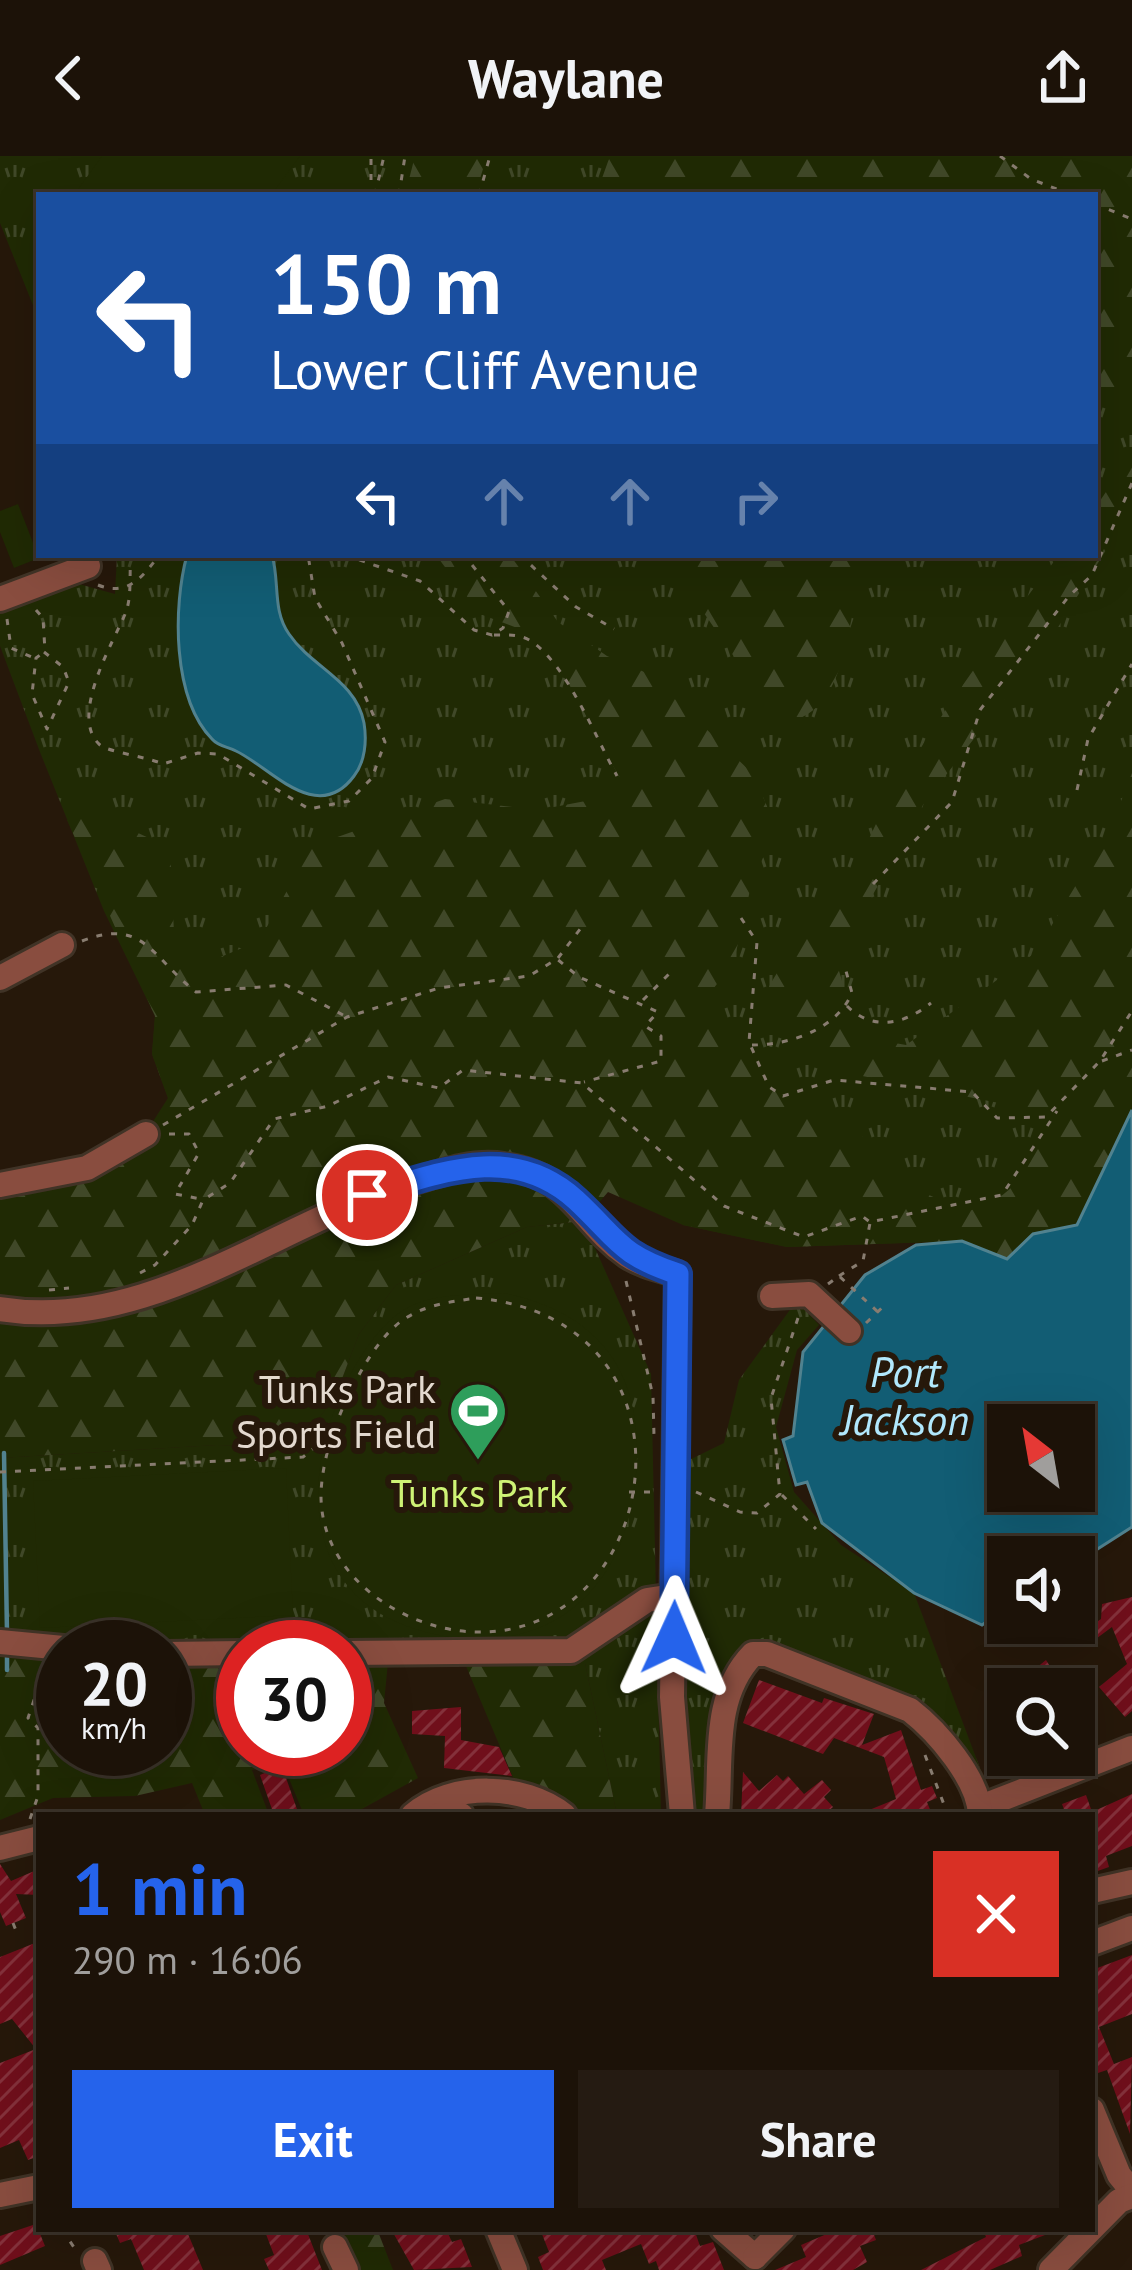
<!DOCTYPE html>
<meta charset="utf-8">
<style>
:root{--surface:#1c1208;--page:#251b12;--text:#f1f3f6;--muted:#a09e9c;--line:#3a3229;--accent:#2563eb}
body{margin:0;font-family:"PT Sans",sans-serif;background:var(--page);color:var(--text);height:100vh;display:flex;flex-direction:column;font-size:45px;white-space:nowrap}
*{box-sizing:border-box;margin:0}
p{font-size:39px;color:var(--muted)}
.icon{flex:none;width:66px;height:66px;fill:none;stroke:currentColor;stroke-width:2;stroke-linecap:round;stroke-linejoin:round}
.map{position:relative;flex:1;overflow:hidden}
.panel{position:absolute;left:36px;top:1656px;width:1059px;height:420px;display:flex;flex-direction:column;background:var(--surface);border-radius:0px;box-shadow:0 12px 48px #0002,0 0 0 3px var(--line)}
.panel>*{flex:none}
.guide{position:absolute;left:36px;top:36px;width:1062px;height:366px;border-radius:0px;box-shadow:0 12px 48px #0002,0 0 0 3px var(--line);background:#1a4fa0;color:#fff;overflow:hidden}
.needle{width:78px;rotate:329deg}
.tools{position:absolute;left:987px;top:1248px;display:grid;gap:24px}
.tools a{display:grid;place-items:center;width:108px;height:108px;border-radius:0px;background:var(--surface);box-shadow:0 12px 48px #0002,0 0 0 3px var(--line);font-size:60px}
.speed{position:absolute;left:36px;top:1464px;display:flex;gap:24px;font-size:60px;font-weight:700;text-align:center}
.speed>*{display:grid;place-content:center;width:156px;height:156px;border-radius:50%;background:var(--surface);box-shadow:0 12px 48px #0002,0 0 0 3px var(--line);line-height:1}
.speed small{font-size:30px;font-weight:400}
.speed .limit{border:18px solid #d22;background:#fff;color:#111}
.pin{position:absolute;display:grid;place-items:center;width:102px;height:102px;color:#fff;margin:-51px;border:6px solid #fff;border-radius:50%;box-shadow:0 3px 12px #0007}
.me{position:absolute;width:132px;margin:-66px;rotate:1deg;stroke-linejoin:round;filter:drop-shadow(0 0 9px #0008)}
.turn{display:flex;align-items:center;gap:42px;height:252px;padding:0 36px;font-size:54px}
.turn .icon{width:156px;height:156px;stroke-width:2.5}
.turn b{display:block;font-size:84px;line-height:102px}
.lanes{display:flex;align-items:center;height:114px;padding:0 36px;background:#0003;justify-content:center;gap:60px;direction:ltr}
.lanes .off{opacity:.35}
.round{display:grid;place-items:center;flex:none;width:126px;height:126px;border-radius:0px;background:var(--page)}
.headline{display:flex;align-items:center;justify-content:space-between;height:204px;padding:0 36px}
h1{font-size:72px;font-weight:800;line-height:90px;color:var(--accent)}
.cta{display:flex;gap:24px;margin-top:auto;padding:24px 36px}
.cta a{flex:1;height:138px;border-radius:0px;background:var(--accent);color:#fff;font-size:48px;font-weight:800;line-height:138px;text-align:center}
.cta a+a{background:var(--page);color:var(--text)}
header{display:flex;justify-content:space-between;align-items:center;height:156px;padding:0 36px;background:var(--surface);font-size:54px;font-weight:800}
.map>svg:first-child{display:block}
.grass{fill:url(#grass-tufts)}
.forest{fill:url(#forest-firs)}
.garden{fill:#202a04}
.water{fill:#125d74;stroke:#51828f;stroke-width:3;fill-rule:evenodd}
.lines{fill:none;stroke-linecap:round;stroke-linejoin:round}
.stream{stroke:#51828f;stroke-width:4.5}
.building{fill:url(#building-hatch)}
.minor-casing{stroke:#403326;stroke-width:30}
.path{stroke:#887c70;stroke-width:3;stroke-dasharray:6 9;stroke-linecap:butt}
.minor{stroke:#894d3f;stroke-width:24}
.route-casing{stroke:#184099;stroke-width:30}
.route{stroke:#2563eb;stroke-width:21}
.labels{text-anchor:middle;stroke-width:12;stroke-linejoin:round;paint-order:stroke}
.poi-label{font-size:39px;fill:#e3d9cf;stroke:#26180a;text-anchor:end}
.park-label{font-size:39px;fill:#cef375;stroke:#26180a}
.water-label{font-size:42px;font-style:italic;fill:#b1e8fd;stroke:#26180a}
</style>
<header><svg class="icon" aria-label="back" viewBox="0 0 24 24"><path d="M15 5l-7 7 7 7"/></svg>Waylane<svg class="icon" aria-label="share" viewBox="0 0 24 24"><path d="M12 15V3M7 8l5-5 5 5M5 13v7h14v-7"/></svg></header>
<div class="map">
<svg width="1132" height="2114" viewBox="0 0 1132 2114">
<defs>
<pattern id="grass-tufts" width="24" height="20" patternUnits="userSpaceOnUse" patternTransform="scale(3)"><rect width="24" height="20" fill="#202a04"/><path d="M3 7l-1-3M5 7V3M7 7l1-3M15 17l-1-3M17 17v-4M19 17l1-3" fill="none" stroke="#404828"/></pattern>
<pattern id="forest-firs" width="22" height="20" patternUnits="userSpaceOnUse" patternTransform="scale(3)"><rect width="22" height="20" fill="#202a04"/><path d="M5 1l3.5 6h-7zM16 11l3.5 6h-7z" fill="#404828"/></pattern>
<pattern id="building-hatch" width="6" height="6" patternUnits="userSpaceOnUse" patternTransform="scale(3)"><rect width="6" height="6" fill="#700f1b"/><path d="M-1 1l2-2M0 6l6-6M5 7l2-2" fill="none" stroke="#84313b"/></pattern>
</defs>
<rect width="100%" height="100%" fill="#26180a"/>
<g class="grass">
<polygon points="0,0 1132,0 1132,954 1007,1103 962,1085 787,1091 683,1069 611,1010 192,1008 152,898 155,860 104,755 40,596 0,490 0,452 68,425 115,438 117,399 1095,399 1095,39 39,39 39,164 0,67"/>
<polygon points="583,1065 651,1218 661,1659 617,1659 585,1507 388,1506 345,1491 0,1488 0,1302 217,1289 296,1292 335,1241 359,1178 396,1129 527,1071"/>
<polygon points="792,1151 802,1151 819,1169 797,1194 776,1271 794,1336 841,1389 914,1437 989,1636 924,1555 775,1494 732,1509 710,1568 704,1659 687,1659 682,1595 685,1306 724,1287 739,1224"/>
</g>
<g class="forest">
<polygon points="415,0 487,0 475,39 405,39"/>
<polygon points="610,0 1132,0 1132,233 1095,254 1095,39 596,39"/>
<path d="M1132,298v54l-8,13 -72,116 -129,168 -66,118 -25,31c14,27 13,56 29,83l45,8 129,-92 76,-126 21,-54v214l-11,34 11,7v82l-55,115 -44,9 -26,25 -45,-18 -175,6 -104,-22 -75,-33 -25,29 -56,6 -131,58 -37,49 -24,63 -39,51 -79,-3 -217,13v-273l145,-51 23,-36 -16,-44 3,-38 -88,-196 35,-4 68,32 4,85 25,33 60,-25 53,-95 133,-47 93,11 90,-17 -84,-155 -64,-24 -44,-59h74l48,67 49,34 42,18 105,101 17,41 -4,32 -16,38 -17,75 -26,35 35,55 49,43 71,43 53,52 50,23c56,-17 65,-47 83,-99l-212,-42 -71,-78c20,-42 55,-72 81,-112 15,-23 24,-50 38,-74 51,-89 112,-171 174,-252h36v-47z"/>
<path d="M664,399h208c-30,50 -16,148 -80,166l-22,-12z"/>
<polygon points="0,1488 63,1501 63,1593 165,1593 165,1505 243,1505 243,1593 345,1593 345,1506 388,1506 384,1547 418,1622 351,1659 304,1659 283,1608 252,1614 269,1659 205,1659 192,1627 135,1640 53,1642 0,1664"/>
<polygon points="585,1507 617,1659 576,1659 558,1640 515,1626 466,1510"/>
<polygon points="330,2073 377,2073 393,2114 352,2114"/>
</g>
<g class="garden">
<polygon points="102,0 300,0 271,39 74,39"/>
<polygon points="18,348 39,402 14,412 0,376 0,355"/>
<path d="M503,1137c105,21 144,90 132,191 -13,119 -103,181 -220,145 -118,-37 -112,-161 -67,-250 14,-27 36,-61 65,-74 27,-12 61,-10 90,-12z"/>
<polygon points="286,1312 293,1459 40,1472 33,1325"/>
</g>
<g class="water">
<path d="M187,399h85c8,27 0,55 17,79 23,34 67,46 75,89 3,18 1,39 -10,53 -37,50 -84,-9 -118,-25 -9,-5 -17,-4 -24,-12 -40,-41 -39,-133 -25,-184z"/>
<path d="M1132,954v417l-58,37v-7h-66v50l-26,18 -68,-32 -92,-70 -15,-41 -11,3 -13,-45 10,-4 10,-84 62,-77 51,-30 46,-4 45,18 26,-25 44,-9zM1008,1269h66v66h-66z"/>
</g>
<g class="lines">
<g class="stream">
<polyline points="4,1297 7,1477"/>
<polyline points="7,1495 7,1514"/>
</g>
</g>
<g class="building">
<polygon points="1132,1441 1132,1555 1125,1561 1099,1531 1127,1508 1112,1471 1093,1485 1085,1474 1101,1463 1102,1448"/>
<polygon points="1046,1504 1058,1523 1044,1533 1010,1533"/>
<polygon points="220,1516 243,1517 243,1536 219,1536"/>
<polygon points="759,1524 822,1547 824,1542 874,1558 862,1589 901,1574 921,1634 932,1630 937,1642 927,1646 931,1656 857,1659 896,1643 884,1601 834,1582 823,1598 743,1567"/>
<polygon points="1008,1533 1008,1584 988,1542"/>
<polygon points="461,1551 461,1584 499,1591 512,1620 444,1612 445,1580 412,1578 412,1555"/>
<polygon points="1015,1599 1069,1599 1024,1617"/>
<polygon points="278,1611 284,1616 299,1659 274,1659 260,1619"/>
<polygon points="743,1616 759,1635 777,1619 783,1625 788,1620 804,1638 822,1624 831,1634 824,1641 833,1651 824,1659 741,1659"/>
<polygon points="1132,1638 1132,1690 1106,1700 1109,1711 1092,1717 1092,1659 1066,1659 1062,1648 1086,1639 1092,1656"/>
<polygon points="0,1708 11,1725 39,1713 39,1739 16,1738 26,1762 6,1770 0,1756"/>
<polygon points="35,1787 39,2000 28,2004 19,1984 0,1992 0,1907 36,1893 12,1863 0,1868 0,1801"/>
<polygon points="1132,1799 1132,1858 1099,1871 1114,1908 1132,1901 1130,1978 1107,1914 1098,1917 1092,1899 1092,1814"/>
<polygon points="36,2068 45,2090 0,2109 0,2080"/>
<polygon points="114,2073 186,2073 203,2114 144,2114 131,2083 120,2087"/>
<polygon points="264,2073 306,2073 322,2114 269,2114 264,2103 274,2099"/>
<polygon points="391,2073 446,2073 452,2086 461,2083 472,2111 414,2114"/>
<polygon points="540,2073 694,2073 700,2090 713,2086 724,2114 659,2114 656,2105 649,2108 641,2088 602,2104 606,2114 543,2114 538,2101 549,2096"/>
<polygon points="828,2073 872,2073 876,2084 860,2090 867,2106 853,2114 775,2114 806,2101 801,2089 829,2077"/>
<polygon points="983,2073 1058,2073 1058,2074 1019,2089 1022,2100 990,2114 921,2114 986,2081"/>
</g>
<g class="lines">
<g class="minor-casing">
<g id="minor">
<polyline points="0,443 88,410"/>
<polyline points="0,822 62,789"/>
<polyline points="0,1029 87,1012 146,978"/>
<polyline points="772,1140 809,1138 849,1175"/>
<path d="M0,1153c150,24 278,-87 415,-128 28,-9 59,-20 89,-15 67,9 76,56 123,89 15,10 35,14 51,19l-6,423 10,118"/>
<polyline points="0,1486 63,1492"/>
<polyline points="345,1497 571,1495 647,1444 673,1440"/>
<polyline points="165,1498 243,1497"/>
<polyline points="981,1651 1132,1592"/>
<path d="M413,1659c38,-33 111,-32 151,0"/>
<polyline points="439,1659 461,1659"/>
<path d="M717,1659c5,-54 -6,-118 36,-161h14l143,56c27,21 69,69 70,105"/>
<polyline points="0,1692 39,1682"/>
<polyline points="1092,1735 1132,1726"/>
<polyline points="1092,1787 1132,1772"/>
<polyline points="1092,1954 1119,2019 1132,2035"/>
<polyline points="0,2039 39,2031"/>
<polyline points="498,2073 515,2114"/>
<polyline points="723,2073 755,2101"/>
<polyline points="335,2091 346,2114"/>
<polyline points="755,2101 783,2073"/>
<polyline points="95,2105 99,2114"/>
<polyline points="1051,2114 1119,2045 1132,2040"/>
</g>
</g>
<g class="path">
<polyline points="1000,0 1031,23 1072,39"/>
<polyline points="371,39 371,0"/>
<polyline points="375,39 384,0"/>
<polyline points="399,39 405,0"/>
<polyline points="479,39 490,0"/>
<polyline points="1095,48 1132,63"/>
<path d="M131,399c-2,18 1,40 -5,57 -12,29 -58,105 -26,133 8,7 48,12 63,19l35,-11 20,1 91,55 40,-8 23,-23 13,-36 -43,-99 -27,-45 -7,-43"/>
<polyline points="345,399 420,425 474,474 492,479 503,472 509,455 464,399"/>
<polyline points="520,399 576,451 614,473"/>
<path d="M98,429c29,12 45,-8 61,-30"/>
<polyline points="36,454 43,462 45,495"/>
<polyline points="7,463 11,492 34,502"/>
<path d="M494,479c13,0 26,-1 37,6 36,24 65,97 86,135"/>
<polygon points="44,496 63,511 69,526 47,573 32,538 36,502"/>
<polyline points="1077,634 1088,583 1132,508"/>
<polyline points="873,728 952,646 980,554 1069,440 1092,419 1132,327"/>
<polyline points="741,762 757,786 749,886 769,931 783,940 834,924 972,936 997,962 1046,961 1100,905 1132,855"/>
<path d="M82,785c62,-24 69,16 114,51l90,-7 59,31"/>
<polyline points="558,802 581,772"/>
<polyline points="643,844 670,817"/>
<path d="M847,850c26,26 58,18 84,-3"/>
<path d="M752,889c37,0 84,-15 100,-52l-6,-22"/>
<polyline points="1102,905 1132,894"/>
<polyline points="163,969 347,861 439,832 529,820 557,803 579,821 658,856 645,870 661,880 661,905 584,926"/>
<polyline points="169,978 189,978 199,997 175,1038 201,1043"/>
<polyline points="140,1117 155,1109 192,1069 203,1044 230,1027 274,963 328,950 388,921 439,932 463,914 582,927 724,1050 804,1081 862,1060 870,1066 1002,1039 1057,955"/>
<polyline points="839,1120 863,1105 870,1067"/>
<polyline points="626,1125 653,1240 654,1280"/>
<polyline points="828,1128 839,1120 878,1156"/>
<polyline points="49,1134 69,1132"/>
<path d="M476,1142c237,21 188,340 -1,334 -73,-2 -155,-57 -154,-138 1,-33 13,-67 26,-96 13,-27 34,-65 59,-80 22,-14 45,-16 70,-20z"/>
<polyline points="866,1167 886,1148"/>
<polyline points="0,1316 303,1301 332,1278"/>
<polyline points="629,1336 655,1336"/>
<polyline points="696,1336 740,1356 757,1357 780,1338 771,1242 798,1162"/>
<polyline points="782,1339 816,1373"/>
<polyline points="925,1599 948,1659"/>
<polyline points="30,1663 38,1640 38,1572 28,1562 34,1544 52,1542 54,1525 63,1521"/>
<polyline points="13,1767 17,1777"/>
<polyline points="62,2073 77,2096"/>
</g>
<use href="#minor" class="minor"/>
</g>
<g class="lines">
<g class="route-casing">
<path id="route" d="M367,1039c72,-22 145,-53 209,5 43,40 42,54 102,74l-4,364"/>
</g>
<use href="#route" class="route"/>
</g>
<defs>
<g id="stadium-pin" transform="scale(3)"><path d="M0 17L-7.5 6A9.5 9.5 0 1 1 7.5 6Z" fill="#2e9e5b" stroke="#26180a"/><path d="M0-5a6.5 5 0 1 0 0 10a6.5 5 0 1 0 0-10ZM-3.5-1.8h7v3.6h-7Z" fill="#fff"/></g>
</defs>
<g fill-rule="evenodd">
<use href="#stadium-pin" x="478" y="1255"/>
</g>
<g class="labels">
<g class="poi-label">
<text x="436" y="1247">Tunks Park<tspan x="436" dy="45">Sports Field</tspan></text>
</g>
<g class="park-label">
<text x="479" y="1351">Tunks Park</text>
</g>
<g class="water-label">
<text x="905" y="1231">Port<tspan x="905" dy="48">Jackson</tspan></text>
</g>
</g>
</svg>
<div class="tools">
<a><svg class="needle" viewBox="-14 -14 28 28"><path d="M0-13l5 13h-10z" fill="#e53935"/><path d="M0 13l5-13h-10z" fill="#a09e9c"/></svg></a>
<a><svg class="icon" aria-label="sound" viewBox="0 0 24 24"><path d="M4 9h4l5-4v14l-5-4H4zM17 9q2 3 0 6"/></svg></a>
<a><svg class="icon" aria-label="search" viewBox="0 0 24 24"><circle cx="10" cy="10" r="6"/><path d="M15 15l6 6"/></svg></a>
</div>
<div class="speed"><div>20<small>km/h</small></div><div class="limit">30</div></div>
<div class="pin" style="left:367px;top:1039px;background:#d93025"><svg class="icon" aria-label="arrive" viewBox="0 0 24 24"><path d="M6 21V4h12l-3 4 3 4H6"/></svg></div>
<svg class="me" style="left:674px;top:1482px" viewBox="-20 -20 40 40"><path d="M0-17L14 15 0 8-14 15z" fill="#2563eb" stroke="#fff" stroke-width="4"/></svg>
<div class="guide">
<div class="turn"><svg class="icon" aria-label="left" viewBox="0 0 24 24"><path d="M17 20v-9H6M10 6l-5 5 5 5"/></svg><div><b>150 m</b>Lower Cliff Avenue</div></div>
<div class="lanes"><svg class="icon" aria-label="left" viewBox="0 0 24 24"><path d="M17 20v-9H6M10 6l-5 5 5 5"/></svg><svg class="icon off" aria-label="ahead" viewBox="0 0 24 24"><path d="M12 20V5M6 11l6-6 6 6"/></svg><svg class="icon off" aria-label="ahead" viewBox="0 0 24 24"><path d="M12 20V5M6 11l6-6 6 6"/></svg><svg class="icon off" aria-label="right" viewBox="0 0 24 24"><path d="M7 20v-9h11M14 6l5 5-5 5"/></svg></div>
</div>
<section class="panel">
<div class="headline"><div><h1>1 min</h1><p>290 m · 16:06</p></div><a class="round" style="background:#d93025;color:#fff"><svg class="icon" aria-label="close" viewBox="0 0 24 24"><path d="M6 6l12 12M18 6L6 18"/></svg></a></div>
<div class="cta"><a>Exit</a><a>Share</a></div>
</section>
</div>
